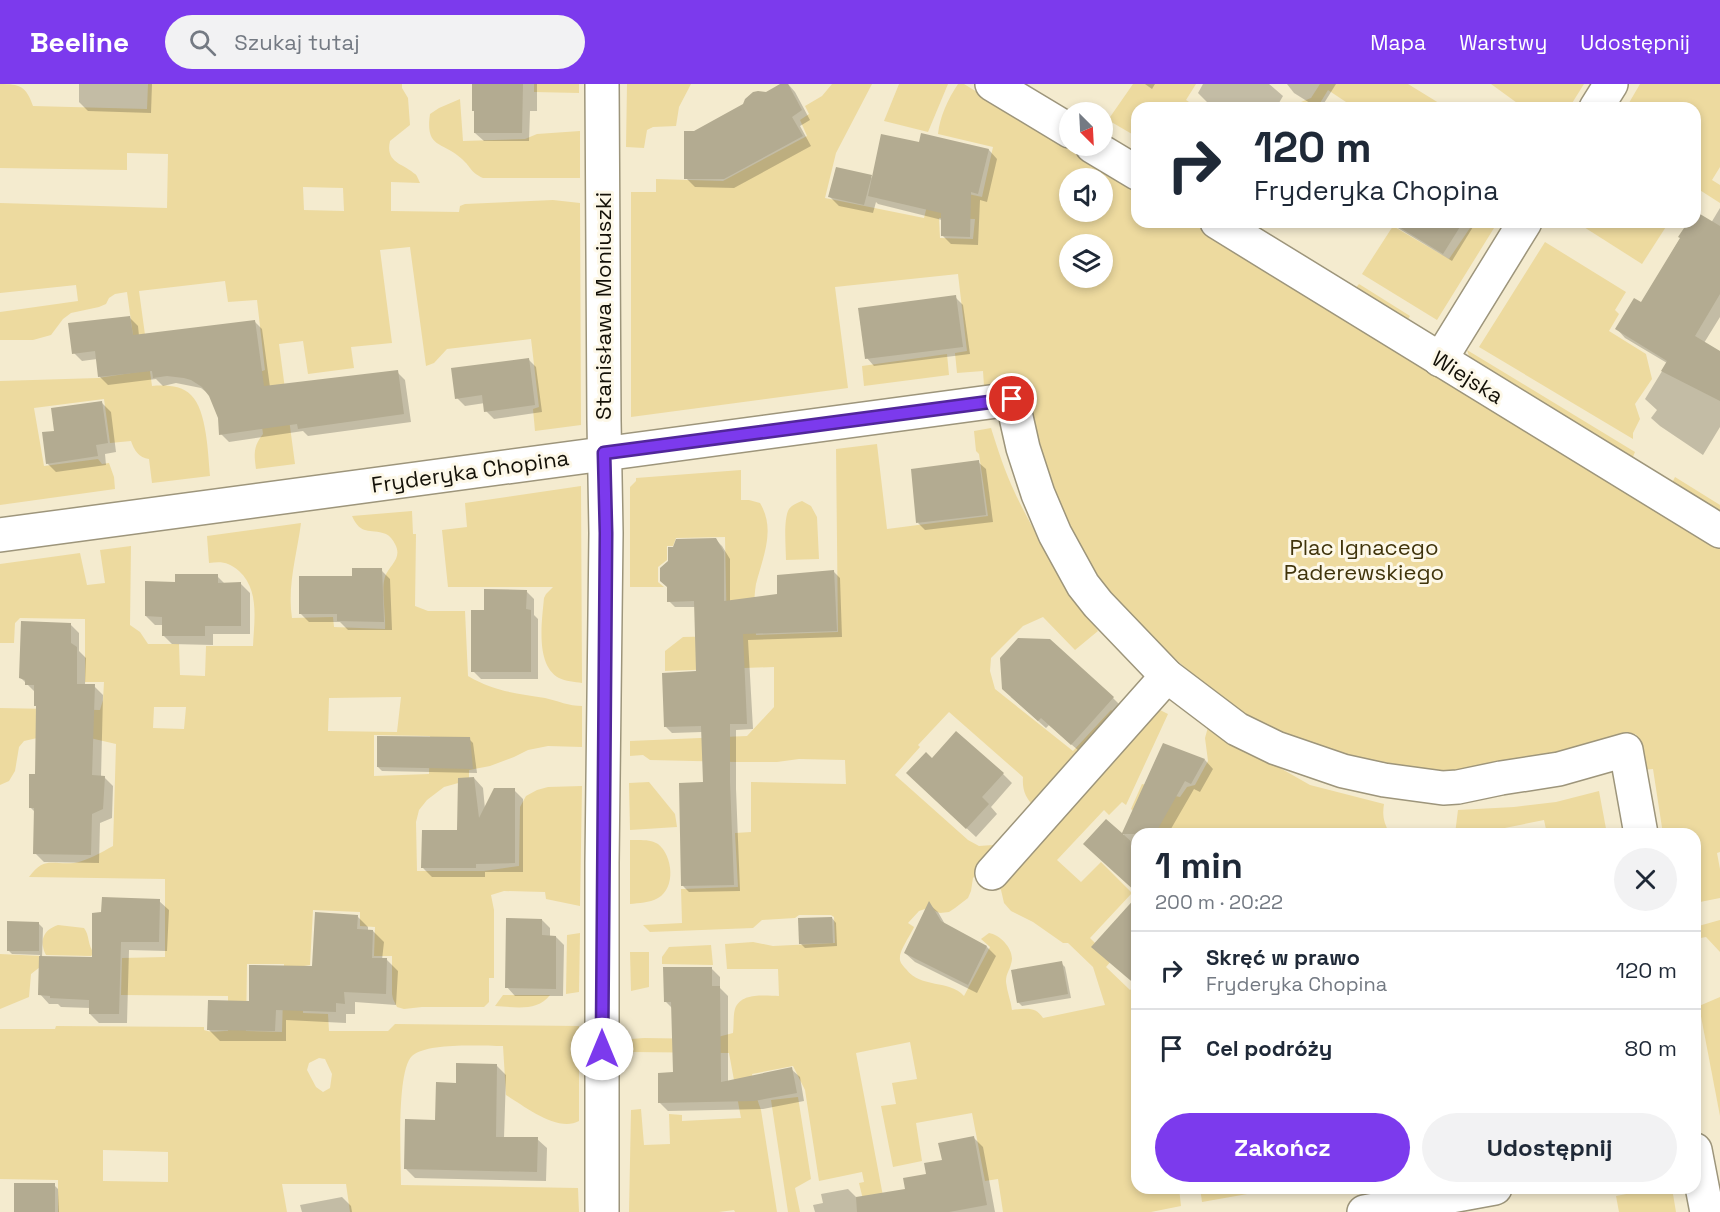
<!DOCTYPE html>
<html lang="pl">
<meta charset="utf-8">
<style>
:root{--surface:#fff;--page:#f2f2f3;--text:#1f2937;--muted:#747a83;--line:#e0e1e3;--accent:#7c3aed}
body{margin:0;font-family:"Space Grotesk",sans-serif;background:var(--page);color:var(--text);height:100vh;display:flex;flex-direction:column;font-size:22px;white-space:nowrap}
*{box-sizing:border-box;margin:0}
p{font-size:20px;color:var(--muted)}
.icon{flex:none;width:33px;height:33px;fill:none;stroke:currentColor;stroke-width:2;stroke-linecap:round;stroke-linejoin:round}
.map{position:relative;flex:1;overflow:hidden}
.sheet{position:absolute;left:1131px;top:744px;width:570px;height:366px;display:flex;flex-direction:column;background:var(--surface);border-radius:18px;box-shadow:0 3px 9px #0003}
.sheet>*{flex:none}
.hud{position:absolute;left:1131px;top:18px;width:570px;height:126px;border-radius:18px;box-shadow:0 3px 9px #0003;background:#fff;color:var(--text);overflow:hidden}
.needle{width:39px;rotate:156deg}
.tools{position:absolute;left:1059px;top:18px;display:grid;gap:12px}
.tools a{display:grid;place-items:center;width:54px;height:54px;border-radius:50%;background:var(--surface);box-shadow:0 3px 9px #0003;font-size:30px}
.pin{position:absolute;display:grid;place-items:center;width:51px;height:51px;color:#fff;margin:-26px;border:3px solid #fff;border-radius:50%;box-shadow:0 2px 6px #0007}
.me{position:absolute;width:66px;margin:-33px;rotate:0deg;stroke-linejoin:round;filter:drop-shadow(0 0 4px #0008)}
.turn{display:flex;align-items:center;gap:21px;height:126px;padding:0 24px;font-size:27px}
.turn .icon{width:78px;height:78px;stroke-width:2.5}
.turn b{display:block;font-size:42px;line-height:51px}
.round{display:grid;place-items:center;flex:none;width:63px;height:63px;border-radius:32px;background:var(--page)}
.summary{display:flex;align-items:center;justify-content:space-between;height:102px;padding:0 24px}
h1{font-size:36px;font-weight:800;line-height:45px}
.primary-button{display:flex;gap:12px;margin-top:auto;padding:12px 24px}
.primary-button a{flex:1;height:69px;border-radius:36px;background:var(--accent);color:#fff;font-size:24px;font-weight:800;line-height:69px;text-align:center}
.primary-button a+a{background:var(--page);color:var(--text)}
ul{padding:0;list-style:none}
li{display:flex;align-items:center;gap:18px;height:78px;padding:0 24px;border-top:2px solid var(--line)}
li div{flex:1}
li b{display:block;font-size:22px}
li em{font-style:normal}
header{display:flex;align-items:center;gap:36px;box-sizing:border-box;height:84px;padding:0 30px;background:var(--accent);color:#fff}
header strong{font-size:28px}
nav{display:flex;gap:33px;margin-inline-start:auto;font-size:21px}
.search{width:420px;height:54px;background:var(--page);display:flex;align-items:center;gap:15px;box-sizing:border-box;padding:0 21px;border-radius:33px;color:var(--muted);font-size:22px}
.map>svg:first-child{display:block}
.green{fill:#edda9f;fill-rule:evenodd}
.shadow{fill:#0003}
.building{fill:#b3ab91}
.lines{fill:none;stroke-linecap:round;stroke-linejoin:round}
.minor-casing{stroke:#9d957b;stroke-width:36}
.minor{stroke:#fff;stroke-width:33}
.route-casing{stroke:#51269a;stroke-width:15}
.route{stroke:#7c3aed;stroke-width:10}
.labels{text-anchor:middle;stroke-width:6;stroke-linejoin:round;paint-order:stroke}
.street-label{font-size:22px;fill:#141108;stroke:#fdf8e8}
.park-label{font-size:22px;fill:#40340b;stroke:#fdf8e8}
</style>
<header>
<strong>Beeline</strong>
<div class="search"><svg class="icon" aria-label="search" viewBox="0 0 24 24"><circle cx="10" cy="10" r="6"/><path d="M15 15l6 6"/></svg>Szukaj tutaj</div>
<nav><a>Mapa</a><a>Warstwy</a><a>Udostępnij</a></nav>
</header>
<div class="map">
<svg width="1720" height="1128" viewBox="0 0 1720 1128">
<rect width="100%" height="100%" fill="#f4ebcf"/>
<g class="green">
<path d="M0,0c20,0 26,2 33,22l114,3 1,-25h254v4l6,10 2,27 -20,16c-5,22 13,22 25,33 2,1 4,7 5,9l-29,-1v29l68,1 1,-6 5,-2 88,-4 27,3 1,222 -46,6 -2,-22 6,-2 -8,-68 -84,10 -13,14 -8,3 -16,-119 -30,3 12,93 -41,4 3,21 -46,6 -5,-33 -24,3 16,120 -39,5c-2,-15 -3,-22 7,-35l-7,-51 4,-11 5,-2 -8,-70 -29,2 -3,-21 -86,10 13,95c13,-1 29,-1 39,9 16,15 17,60 19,81l-58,7 -3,-24c-10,-1 -15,-9 -18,-18l-21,2 -6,-44 -70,9 10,58 54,-7 4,5 7,-1 5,14 1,12 -115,16v-124l98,-3 40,-6 -11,-80 -12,2 -6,4 -3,6 -7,3 -28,6 -8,6 -12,16 -18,5h-33v-28l78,-11 -2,-16 -76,8v-90l167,5 1,-54 -41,-1v17l-127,-2zM303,103l40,1 1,23 -40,-1z"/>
<polygon points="534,0 579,0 579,9 534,8"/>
<polygon points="627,0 691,0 679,23 676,42 653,43 647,46 644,64 626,63"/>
<path d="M832,0h40l-36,69 -11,45 99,20 8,-32 50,11 11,-50 -55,-13c2,-18 10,-35 20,-50h6l173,106v32h54l48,28 152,98 329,200v304l-3,1 3,16v29l-25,5v-69h-32l-10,-65 -11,1 -6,-36 -22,9 -141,32 -129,-16 -108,-46 -11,-15 -36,-27 -85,-76 -58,-112 -23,-92 -1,-10 -38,5 -1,-15 -26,2 -2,-20 12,-2 -9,-77 -123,13 13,101 -217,29v-225h25v-13l67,2 84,-45 -7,-16 9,-6 -4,-8 17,-10zM1070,94h32v34h-32zM939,134l36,1 -2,20 -33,-1zM1070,160h32v34h-32z"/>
<polygon points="899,0 948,0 928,48 884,37"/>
<polygon points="1133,0 1196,0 1186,16 1198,24 1137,24 1137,53 1108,36"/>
<polygon points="1320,0 1408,0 1447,24 1355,24 1328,6 1317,24 1292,24 1296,20 1311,14"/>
<polygon points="1491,0 1584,0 1569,24 1524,24"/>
<polygon points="1640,0 1720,0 1720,83 1712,96 1720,101 1720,119 1695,103 1695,24 1626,24"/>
<path d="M460,15l3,42 62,-2 12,-5 43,-3v47h-97c-13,-6 -11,-10 -21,-19 -20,-18 -37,-10 -32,-45l9,-6z"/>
<polygon points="1576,138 1669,138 1642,180"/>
<polygon points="1472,141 1494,144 1437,236 1362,190 1393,142 1449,175"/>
<polygon points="1545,158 1626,208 1615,226 1619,230 1609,247 1646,270 1652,295 1635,320 1640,335 1633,349 1633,355 1479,263"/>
<polygon points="1359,200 1410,232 1407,237 1355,205"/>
<polygon points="1467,266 1635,368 1632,375 1474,279 1469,272"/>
<polygon points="947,270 949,291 864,302 862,282"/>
<path d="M991,344c7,22 14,44 24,65 22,47 54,95 83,138l-23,19 -32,-33 -20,9 -32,32 -1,13 5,18 78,62 38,-41 7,5 -83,93c-9,-10 -13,-17 -12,-31l-74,-65 -31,33 2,2 -25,28 73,65 11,6 14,-1v12l-20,21 -2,13 -3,7 -13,10 -6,4 -9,1 -12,-5 -9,3 -11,12 6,4c-3,7 -14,23 -14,30 -1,5 3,9 6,12 15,20 43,10 58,27l26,-49 -9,-8 8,-6c12,2 27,18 22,31 -2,8 -5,9 -5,18 1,10 5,19 6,28 12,-1 23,-5 31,8l62,-13 -12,-38 -25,-24h-5l-30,-21 -22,-11 -7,-8 -3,-13 -5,-6 158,-177 14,7 -42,91 -4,-3 -13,13 -5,-5 -47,50 24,22 20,-20 31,31 -42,45 22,22 -6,7 24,23 7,-6v204h42l2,18 -30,6h-148l-5,-33 -13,2 -13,-68 -56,10 6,38 -29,6 -12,-61 15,-2 -4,-21 25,-4 -7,-37 -54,11 30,159h-20l-7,-29 5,-1 -2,-10 -43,9 -14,-91 -12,-24 -41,8 4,22 5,14 16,102h-42l-1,-2 -15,2h-90l2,-102 10,-1 3,36 26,-1 -1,-30 13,1v6l59,-3 -12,-65 -98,-1v-13l13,-1 66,1 23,-6c1,-8 0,-17 2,-24 6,-17 30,-13 44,-13l-1,-27h-51l-2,-25 28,-2 20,4 62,-3 -1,-26 -3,-2h-32l-4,3 -33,2 -9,8 -103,4 -7,-7 39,-2 -1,-34 57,-2 -3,-54 16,-1v-50l95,2 -1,-24 -46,-1 -22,3h-41l-86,-2 -7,-5 -13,1v-15l117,-5 27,-29v-40l-109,4v-20l18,-14 44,-1 -2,-99 -49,1 -3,8h-6v14l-9,7v15l6,5h-34v-100l6,-6v-3l105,-8v30h8l11,3c16,27 3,53 -4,81 -3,17 -1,35 0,51l82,-3 -2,-183 41,-5 10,85 101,-13 -9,-62 -3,-3 -2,-20z"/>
<polygon points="1675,393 1720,421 1720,429 1672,399"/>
<path d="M581,402l1,197c-7,-1 -17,-2 -23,-5 -24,-13 -17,-57 -15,-80l2,-4 7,-7h-105l-6,-57 25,-3 -2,-24z"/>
<path d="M802,417l9,5 6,11 2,42 -33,1c0,-12 -3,-41 3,-51 3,-4 8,-6 13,-8z"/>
<path d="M412,427l1,23h3l-1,72 13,5h37l3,65c27,16 48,17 77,22 13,3 24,8 37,8v41l-34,-1 -20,4 -14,7 -24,9 -21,4v10l-25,7 -17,13 -8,10 -3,12 1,49h67l35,-5 1,-59 6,-11 11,-6 11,-3 34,-1 -2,120 -34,-7 -1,-7 -41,-1 -13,4 3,15v68h-5v24l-5,5h-62l-18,2 -7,-2 -4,-8 -1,-5v-38h-18l1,-29 -15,-1v-14l-47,-2 -3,55 -6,1 -1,47 25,1 1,17h59l7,-7 184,2v95c-21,12 -55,-15 -73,-26l-3,-49c-21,0 -76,-4 -91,10 -16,15 -11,105 -11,129l177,3 1,24h-229l-4,-28h-64l5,28h-229v-32l-58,-1v-150h55l1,-3 148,1v3c7,3 16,1 24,1v-35l-107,-1 1,-37 43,-1v-78l-136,-2c15,-21 23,-12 45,-14 13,-2 28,-11 39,-17l3,-102 -39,-9 -31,1 -22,5 -5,6 -4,24 -6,10 -9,4v-77l100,2 3,-10 1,-18h-19v-63l-65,-1 -5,5 -1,20h-14v-79l80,-11 7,32 18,-2 -5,-33 31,-4 -1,79 10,7 8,12h31l1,31 25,1 1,-30h47c1,-25 7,-56 -14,-75 -10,-9 -18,-10 -30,-8l-2,-27 94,-13c-4,31 -14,63 -9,95l41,-1 1,10 51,2c1,-13 -4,-41 0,-52 4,-12 18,-18 10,-33 -2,-4 -5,-8 -9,-10 -17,-6 -25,2 -34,-18zM401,613l-4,35 -69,-1 1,-33zM154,623h32l-2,22 -31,-1zM374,651l56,1 -1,38 -55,2zM247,880h37l-2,68 -36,-1zM319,974l6,1 7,15 -2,14 -7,4 -7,-5 -9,-17 2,-7zM103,1066l65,2v30l-65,-1z"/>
<path d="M1208,643l102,58 74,19c-2,12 0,19 6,30h-230l-29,-25 11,-25c13,3 25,11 38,13l7,-10 8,-2 13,-24 -3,-23z"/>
<polygon points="649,698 675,730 677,743 630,746 629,699"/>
<polygon points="1599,707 1607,750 1547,750 1544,736 1475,750 1455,750 1458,726 1514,723 1556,718"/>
<path d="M630,756c9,0 21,-1 28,4 15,12 18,44 0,54 -9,5 -19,5 -28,6z"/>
<polygon points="1720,836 1720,868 1706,853 1695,855 1695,843"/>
<path d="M58,841l26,3c6,8 3,16 10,25l-3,3 -45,-1c-7,-14 -3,-25 12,-30z"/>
<polygon points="580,849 579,908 566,910 567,851"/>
<polygon points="711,861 713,881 662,880 662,873 669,863"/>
<polygon points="630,868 649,868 649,903 631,907"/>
<polygon points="0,870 42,872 40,883 31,890 29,913 0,925"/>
<path d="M503,911h47c-13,17 -35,12 -55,11z"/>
<polygon points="1720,913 1720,1032 1699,922"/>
<polygon points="798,1013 811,1095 795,1104 800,1128 788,1128 771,1016"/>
<polygon points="1200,1104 1252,1104 1253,1109 1202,1118"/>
<polygon points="1657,1104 1672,1104 1676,1128 1619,1128 1616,1112"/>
</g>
<g class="shadow">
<polygon points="79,0 152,0 151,29 88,27 79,18"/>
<polygon points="473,0 537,0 537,27 530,27 529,57 484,57 475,49"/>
<polygon points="784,0 788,0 795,8 810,36 800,42 811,62 734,104 695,103 686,94 694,49"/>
<polygon points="1145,0 1155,0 1152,5"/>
<polygon points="1203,0 1269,0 1283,12 1276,24 1208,24 1209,20 1198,9"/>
<polygon points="1287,0 1336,0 1321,24 1318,24 1294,9"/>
<polygon points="920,60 989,66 997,75 987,118 980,116 978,161 951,160 942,151 942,136 878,120 876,118 873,129 839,122 830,113 871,93 873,95"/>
<polygon points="1720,124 1720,233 1704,259 1720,269 1720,343 1703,371 1660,342 1651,334 1657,326 1645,315 1667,279 1625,254 1617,245 1641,220 1690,138 1711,139"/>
<polygon points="1388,138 1476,138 1452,177"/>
<polygon points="955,213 963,221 970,270 874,282 867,274"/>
<polygon points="130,234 138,242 139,252 254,237 262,245 270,303 397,288 405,296 411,338 308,352 303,347 229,358 221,350 219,333 210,311 201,304 176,299 163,302 156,295 108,301 100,293 97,275 82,277 74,269"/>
<polygon points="528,275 536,283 542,328 494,335 486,327 485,319 465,322 457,314"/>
<polygon points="102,319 111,328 116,368 105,370 106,381 56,388 47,379 55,348"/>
<polygon points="978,378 986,385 993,438 925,446 918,439"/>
<polygon points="716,456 722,462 730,475 730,518 778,511 834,488 840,494 842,553 748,556 753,645 736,646 736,705 740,807 689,808 683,802 705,700 702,648 672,649 666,643 697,589 696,523 675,523 669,517"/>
<polygon points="381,486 390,495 392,546 348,546 340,538 309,538 300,529 354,493"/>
<polygon points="217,492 225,500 241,500 250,509 250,550 213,550 213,561 172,560 163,551 163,541 155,541 146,532"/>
<polygon points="526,507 534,515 534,531 538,535 538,595 481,595 473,587 485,527"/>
<polygon points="70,540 79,549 79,567 86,574 85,601 94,602 103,611 101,693 104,693 113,702 112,734 100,739 99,779 44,778 35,769 35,728 30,723 36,691 38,624 36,609 21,594"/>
<polygon points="1011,613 1113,614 1120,621 1079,667 1049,641 1046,644"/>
<polygon points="469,655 473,659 477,689 382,687 378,683"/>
<polygon points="1164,661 1205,676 1213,685 1200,708 1194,705 1168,750 1137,750 1137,808 1123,752"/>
<polygon points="932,676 1003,690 1012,699 991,723 997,730 976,753 917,698"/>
<polygon points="474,694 483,704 485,725 514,706 523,715 523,788 485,788 485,793 432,793 423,784 458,747"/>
<polygon points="1543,748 1545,750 1530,750"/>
<polygon points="159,817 169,826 167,867 129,866 127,939 99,939 90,930 91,924 61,923 58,920 49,920 40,910 40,871 12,870 8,866 39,840 43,844 42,874 93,874"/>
<polygon points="929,820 938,828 946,842 987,863 996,872 977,909 915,878 905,869"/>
<polygon points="357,832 368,843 368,847 373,847 384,858 382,876 387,876 398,887 396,921 355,918 355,930 346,930 346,939 286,936 286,957 220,957 209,946 250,918 314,883"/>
<polygon points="832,834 836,839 837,862 805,864 800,859"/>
<polygon points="542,836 550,844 550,853 556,853 564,861 563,912 515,912 507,903"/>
<polygon points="1061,879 1065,883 1071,914 1022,922 1018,918"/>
<polygon points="711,884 720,893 720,904 728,912 728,998 791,985 800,993 804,1017 763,1025 668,1027 659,1018 674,989 673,925 665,917"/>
<polygon points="497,982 506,991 504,1054 537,1055 547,1064 546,1097 415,1094 406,1085 457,1001"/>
<polygon points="974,1054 983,1063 995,1128 815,1128 813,1121 823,1119 821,1110 848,1105 857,1114 907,1106 928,1091"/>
<polygon points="54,1101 58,1105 59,1128 16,1128"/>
<polygon points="342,1113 351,1122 352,1128 302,1128 300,1121"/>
</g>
<g class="building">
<polygon points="472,0 523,0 522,49 474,49 474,27 472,27"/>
<polygon points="780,0 788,0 802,26 792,33 803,52 724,95 684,95 684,47 694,47 743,20 745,15 753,8 758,7 766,8"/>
<polygon points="921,49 989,65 978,110 971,108 970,153 941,152 941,129 868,112 881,50 919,58"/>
<polygon points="836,83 872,91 864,121 828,113"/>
<polygon points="1695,127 1720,142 1720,210 1695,252 1720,267 1720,317 1661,287 1667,277 1615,245 1634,214 1641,218 1680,154 1678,153 1688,138 1695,138"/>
<polygon points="1391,138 1463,138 1443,170"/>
<polygon points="956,211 963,263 865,275 858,224"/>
<polygon points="130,232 133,251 255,236 264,302 398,286 404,330 298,345 297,340 219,351 218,334 209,312 202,303 191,296 184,294 167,292 153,294 152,287 98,293 95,267 72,270 68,239"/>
<polygon points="529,274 535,321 484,328 482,311 455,315 451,284"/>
<polygon points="102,317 108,359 96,361 98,372 46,380 42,348 54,347 51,324"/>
<polygon points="979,376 986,431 916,439 911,385"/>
<polygon points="716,454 724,468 724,517 777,510 777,491 834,486 837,547 743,550 747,640 730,640 730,698 734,801 681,802 679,699 703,698 701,642 664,643 662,589 696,587 694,517 667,518 667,503 660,497 660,484 668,477 668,463 673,463 676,455"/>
<polygon points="352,484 382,484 384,538 337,537 337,530 299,530 299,492 352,492"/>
<polygon points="175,490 218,490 218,499 241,498 241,542 205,542 205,552 162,552 162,533 145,532 145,497 175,498"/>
<polygon points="484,505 527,506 526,525 531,526 531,588 471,588 471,526 484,526"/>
<polygon points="21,537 71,539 71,559 77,563 77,600 95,600 92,691 105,692 103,725 92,730 91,771 33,770 34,724 29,724 29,690 35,690 36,622 34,622 34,601 25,601 25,596 19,594"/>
<polygon points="1018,554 1050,555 1114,613 1071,661 1041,634 1038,637 1002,605 1000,574"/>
<polygon points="956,647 1004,689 982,713 989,720 966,745 906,689 926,668 932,674"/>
<polygon points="377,652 470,653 473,685 377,683"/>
<polygon points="1163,659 1205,675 1191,700 1185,697 1155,750 1123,750 1137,763 1137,809 1083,760 1106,735 1122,749"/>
<polygon points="474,693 479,734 494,704 515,704 515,779 476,780 476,784 421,784 422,746 457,746 458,694"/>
<polygon points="1137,812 1137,902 1091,863"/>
<polygon points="102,813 160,815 159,858 121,858 119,930 89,930 89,916 50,914 50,912 38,911 39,872 92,873 92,829 101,828"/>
<polygon points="929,817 941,837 987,862 968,901 904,869"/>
<polygon points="315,828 358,831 357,845 373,846 372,874 387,874 386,910 344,908 345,920 336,919 336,928 276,926 275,947 207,946 208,916 249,917 249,881 312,882"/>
<polygon points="832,833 833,859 799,860 798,834"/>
<polygon points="506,834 542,835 542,851 556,852 556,905 505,904"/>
<polygon points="7,837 39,838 39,867 7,867"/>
<polygon points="1062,877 1068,910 1017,919 1011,886"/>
<polygon points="663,883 712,883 712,902 720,902 721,998 792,983 797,1009 754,1017 658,1019 658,989 673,988 671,918 664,918"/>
<polygon points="456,979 497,980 496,1053 538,1053 537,1088 404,1085 405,1035 435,1036 436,998 456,999"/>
<polygon points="974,1052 987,1121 949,1128 857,1128 856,1113 905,1105 903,1094 926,1090 924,1079 942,1076 938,1059"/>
<rect x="14" y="1099" width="41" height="29"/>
</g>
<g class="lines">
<g class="minor-casing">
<g id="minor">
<polyline points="992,0 1070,47"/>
<polyline points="1596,24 1611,0"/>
<polyline points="1092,62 1137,89"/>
<polyline points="1217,138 1720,447"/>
<polyline points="1440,276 1525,138"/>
<polyline points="0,451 1012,315 1023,364 1038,410 1055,450 1083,501 1098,520 1167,592 1237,645 1276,664 1343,687 1384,696 1443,704 1458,703 1501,694 1559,685 1626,666 1641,750"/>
<polyline points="992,789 1167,592"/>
<polyline points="1695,1066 1707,1128"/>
<polyline points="602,1128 602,779 606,449 604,337 602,0"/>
<polyline points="1364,1128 1495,1104"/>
</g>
</g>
<use href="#minor" class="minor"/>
</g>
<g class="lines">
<g class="route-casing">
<polyline id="route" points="602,965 606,449 604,369 1012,315"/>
</g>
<use href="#route" class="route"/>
</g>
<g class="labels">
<g class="street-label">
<text transform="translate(603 222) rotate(-90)" y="8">Stanisława Moniuszki</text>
<text transform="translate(1468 293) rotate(32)" y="8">Wiejska</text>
<text transform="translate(470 387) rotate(-8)" y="8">Fryderyka Chopina</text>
</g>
<g class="park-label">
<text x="1364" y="471">Plac Ignacego<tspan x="1364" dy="25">Paderewskiego</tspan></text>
</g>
</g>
</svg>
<div class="tools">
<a><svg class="needle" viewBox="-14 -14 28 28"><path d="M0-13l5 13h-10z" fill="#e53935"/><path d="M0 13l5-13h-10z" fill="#747a83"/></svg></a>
<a><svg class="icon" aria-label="sound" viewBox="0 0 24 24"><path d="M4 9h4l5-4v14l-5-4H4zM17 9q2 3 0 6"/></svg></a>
<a><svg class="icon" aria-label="layers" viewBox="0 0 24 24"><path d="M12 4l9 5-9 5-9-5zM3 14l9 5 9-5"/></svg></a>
</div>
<div class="pin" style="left:1012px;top:315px;background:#d93025"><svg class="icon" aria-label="arrive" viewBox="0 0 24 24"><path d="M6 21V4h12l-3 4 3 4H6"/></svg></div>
<svg class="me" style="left:602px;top:965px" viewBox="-20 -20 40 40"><circle r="19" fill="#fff"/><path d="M0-13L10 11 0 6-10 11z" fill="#7c3aed"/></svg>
<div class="hud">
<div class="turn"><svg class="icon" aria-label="right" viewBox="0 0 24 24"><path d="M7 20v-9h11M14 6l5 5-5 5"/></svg><div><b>120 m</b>Fryderyka Chopina</div></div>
</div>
<section class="sheet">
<div class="summary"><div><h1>1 min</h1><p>200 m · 20:22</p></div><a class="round"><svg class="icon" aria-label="close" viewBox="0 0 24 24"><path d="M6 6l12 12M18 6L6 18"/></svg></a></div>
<ul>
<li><svg class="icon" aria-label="right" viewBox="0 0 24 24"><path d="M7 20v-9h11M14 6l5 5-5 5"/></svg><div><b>Skręć w prawo</b><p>Fryderyka Chopina</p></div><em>120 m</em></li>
<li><svg class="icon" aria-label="arrive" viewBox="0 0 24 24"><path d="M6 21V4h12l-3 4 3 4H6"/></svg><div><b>Cel podróży</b></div><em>80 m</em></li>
</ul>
<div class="primary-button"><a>Zakończ</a><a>Udostępnij</a></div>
</section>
</div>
